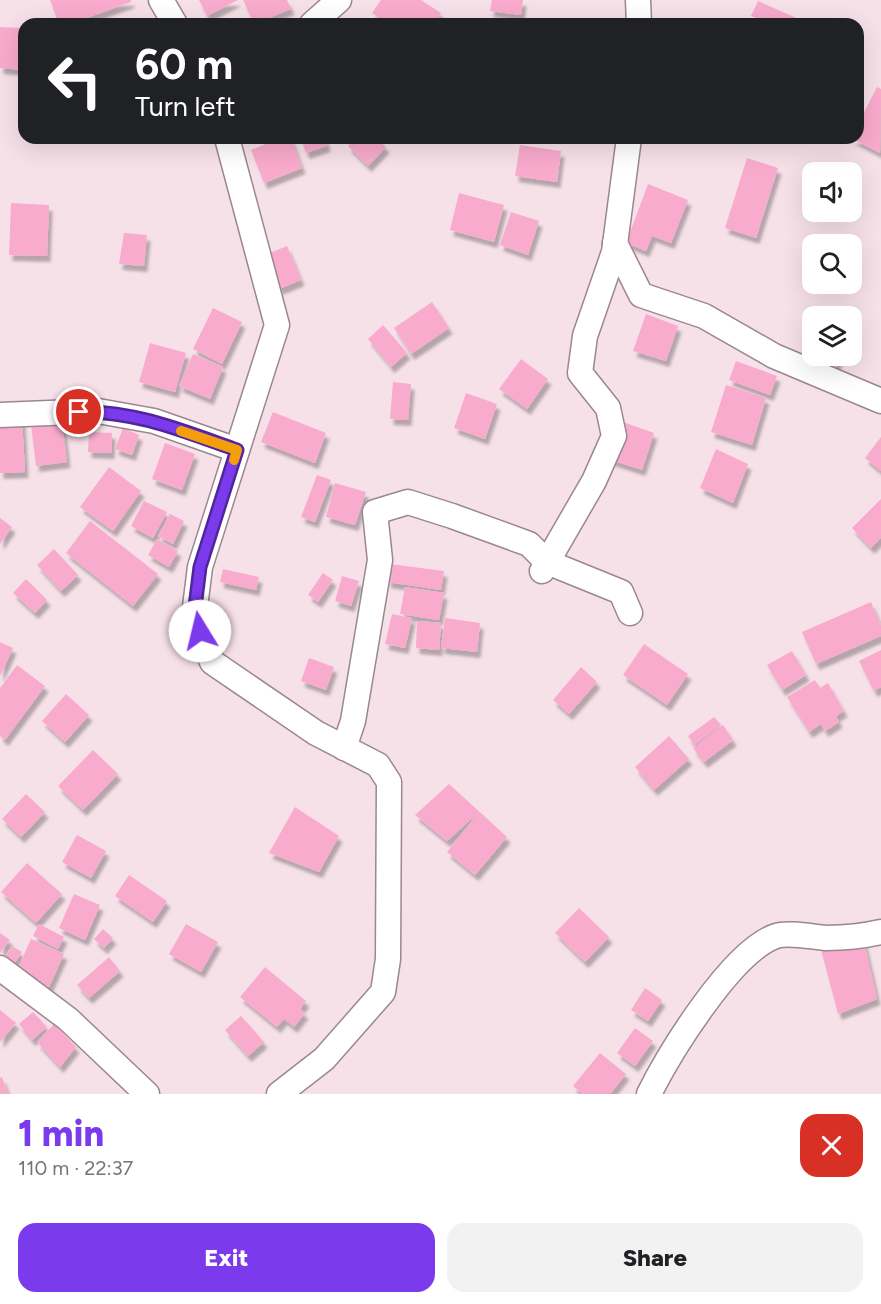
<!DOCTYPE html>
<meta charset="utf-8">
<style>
:root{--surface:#fff;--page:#f2f2f2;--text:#202124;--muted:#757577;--accent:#7c3aed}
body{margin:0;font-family:Figtree,sans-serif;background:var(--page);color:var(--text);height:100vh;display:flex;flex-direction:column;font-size:22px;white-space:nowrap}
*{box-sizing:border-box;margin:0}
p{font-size:20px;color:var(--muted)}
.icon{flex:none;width:33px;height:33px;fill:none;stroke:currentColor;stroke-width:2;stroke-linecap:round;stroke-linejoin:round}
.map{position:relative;height:1094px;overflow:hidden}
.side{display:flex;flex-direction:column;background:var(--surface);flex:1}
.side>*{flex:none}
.hud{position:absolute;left:18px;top:18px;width:846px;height:126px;border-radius:18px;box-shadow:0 6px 24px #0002;background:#202124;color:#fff;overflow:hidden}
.buttons{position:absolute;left:802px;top:162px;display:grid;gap:12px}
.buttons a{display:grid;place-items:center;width:60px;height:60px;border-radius:12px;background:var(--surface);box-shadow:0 6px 24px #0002;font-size:30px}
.pin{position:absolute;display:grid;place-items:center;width:51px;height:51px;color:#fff;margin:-26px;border:3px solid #fff;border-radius:50%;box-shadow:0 2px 6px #0007}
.me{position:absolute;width:66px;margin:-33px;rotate:351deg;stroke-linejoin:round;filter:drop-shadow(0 0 4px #0008)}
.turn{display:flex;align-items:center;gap:21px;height:126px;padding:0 18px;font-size:27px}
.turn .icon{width:78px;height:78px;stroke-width:2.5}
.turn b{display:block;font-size:42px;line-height:51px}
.round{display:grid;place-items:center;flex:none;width:63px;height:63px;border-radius:18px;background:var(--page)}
.head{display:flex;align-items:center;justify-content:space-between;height:102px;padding:0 18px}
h1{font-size:36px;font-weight:800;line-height:45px;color:var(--accent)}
.cta{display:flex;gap:12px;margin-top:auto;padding:12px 18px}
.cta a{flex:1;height:69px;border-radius:18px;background:var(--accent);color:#fff;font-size:24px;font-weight:800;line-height:69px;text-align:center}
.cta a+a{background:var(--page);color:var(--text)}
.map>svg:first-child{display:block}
.building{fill:#f9abcd;filter:url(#shadow)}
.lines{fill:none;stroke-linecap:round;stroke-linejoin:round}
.minor-casing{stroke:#9b878f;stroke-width:27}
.minor{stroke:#fff;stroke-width:24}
.route-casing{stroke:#51269a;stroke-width:15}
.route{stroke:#7c3aed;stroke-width:10}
.slow{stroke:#f59e0b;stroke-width:10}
</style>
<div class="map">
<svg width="881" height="1094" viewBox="0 0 881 1094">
<defs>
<filter id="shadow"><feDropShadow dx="3.5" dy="6" stdDeviation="1.5" flood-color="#0004"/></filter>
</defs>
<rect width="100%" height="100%" fill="#f7e1e9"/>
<g class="building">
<polygon points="50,0 131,0 131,2 70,24 59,24"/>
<polygon points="199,0 238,0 207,16"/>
<polygon points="243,0 287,0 291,9 254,24"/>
<polygon points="381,0 421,0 441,13 434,24 389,24 372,13"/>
<polygon points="492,0 523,0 521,15 490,11"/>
<polygon points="758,1 810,24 769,24 751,16"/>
<polygon points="125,18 127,24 107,24 107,23"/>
<polygon points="483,20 520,21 520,24 483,24"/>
<polygon points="0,27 24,28 24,70 0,68"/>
<polygon points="877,87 881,89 880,153 851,138 858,138 858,124"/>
<polygon points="280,138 291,138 302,168 264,183 251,150"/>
<polygon points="301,138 325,138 327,146 306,153"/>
<polygon points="356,138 377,138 386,147 368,166 348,146"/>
<polygon points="520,145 561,151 557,182 515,176"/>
<polygon points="747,158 778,168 756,238 725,228"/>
<polygon points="648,184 688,200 671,243 652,236 646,251 626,243"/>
<polygon points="459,193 504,205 494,242 450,230"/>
<polygon points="11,203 49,205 47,256 9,255"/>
<polygon points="511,212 539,221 528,255 500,245"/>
<polygon points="124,233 147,235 144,266 119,264"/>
<polygon points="287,246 301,280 279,289 265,255"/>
<polygon points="432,302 449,328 411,354 394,328"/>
<polygon points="213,308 242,322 222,364 193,349"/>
<polygon points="646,314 678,326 666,361 633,351"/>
<polygon points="383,325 407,353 391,367 368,339"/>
<polygon points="150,343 186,353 175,392 139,382"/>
<polygon points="193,354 223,367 210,399 179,386"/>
<polygon points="823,356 840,356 833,375 818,370"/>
<polygon points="521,359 548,379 527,409 499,389"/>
<polygon points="736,361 777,376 770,395 729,380"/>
<polygon points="393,382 411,384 408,420 390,419"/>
<polygon points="726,385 766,398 752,445 711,432"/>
<polygon points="466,393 497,404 485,439 454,428"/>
<polygon points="273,412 326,433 315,463 261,442"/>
<polygon points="22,419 25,472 0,473 0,420"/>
<polygon points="62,421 67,462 36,466 31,425"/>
<polygon points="620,421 654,433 642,470 608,459"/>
<polygon points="123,428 139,435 132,455 115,449"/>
<polygon points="89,432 112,433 111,453 88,452"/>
<polygon points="881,437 881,471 865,458"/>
<polygon points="165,443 195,454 182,490 152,479"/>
<polygon points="716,449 748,464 733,503 700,488"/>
<polygon points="109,467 141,491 113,531 80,507"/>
<polygon points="317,475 331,480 315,522 301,517"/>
<polygon points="335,483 366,492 355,525 326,517"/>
<polygon points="881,499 881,538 871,548 852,528"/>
<polygon points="144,501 167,512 153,538 131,526"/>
<polygon points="170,514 184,521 173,544 158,536"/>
<polygon points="0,518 12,527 0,544"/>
<polygon points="90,521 158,574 133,606 66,553"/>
<polygon points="157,539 178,551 169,567 148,555"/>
<polygon points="54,549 78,575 61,591 37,565"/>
<polygon points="390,564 444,571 441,590 387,582"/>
<polygon points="223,569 259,577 256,590 220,582"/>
<polygon points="323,573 333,580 318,602 308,595"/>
<polygon points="342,576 359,581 351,606 335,601"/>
<polygon points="26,579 47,600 35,613 13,593"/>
<polygon points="405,587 444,593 439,620 400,614"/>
<polygon points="871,602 881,626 881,636 816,664 802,632"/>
<polygon points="392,614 412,618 405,648 385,644"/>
<polygon points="445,618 480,623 477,652 441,648"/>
<polygon points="417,621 441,623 439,650 416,648"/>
<polygon points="0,642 13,648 0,676"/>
<polygon points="644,644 688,674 667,705 623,675"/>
<polygon points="881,650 881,687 874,691 859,661"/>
<polygon points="792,651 806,675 782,690 767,665"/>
<polygon points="309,658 334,667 326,690 301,681"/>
<polygon points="17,665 45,686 5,740 0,736 0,688"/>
<polygon points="581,667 597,682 569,714 553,700"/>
<polygon points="815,680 820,688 828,683 844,711 836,716 839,722 825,731 821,724 809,732 787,697"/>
<polygon points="66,694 89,715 65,742 42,721"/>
<polygon points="714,717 721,725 694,745 688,736"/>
<polygon points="723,725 733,740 704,762 693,748"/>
<polygon points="669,736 689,759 654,790 635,767"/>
<polygon points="93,750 118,774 83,810 58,786"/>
<polygon points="449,784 507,837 475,875 447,852 479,812 447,841 415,815"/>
<polygon points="26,794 45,812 21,837 2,819"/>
<polygon points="295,807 339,836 319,872 269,853"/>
<polygon points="77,835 106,851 91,878 62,862"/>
<polygon points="27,863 62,894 36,923 1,892"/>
<polygon points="129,875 167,901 153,922 115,896"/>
<polygon points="74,894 100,905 85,940 59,928"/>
<polygon points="579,908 609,937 585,962 555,933"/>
<polygon points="39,924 64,937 58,949 33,936"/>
<polygon points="186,924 218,942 201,972 169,954"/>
<polygon points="103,929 113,938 104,948 94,939"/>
<polygon points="0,933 10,940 0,953"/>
<polygon points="863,938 877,999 838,1014 819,942"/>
<polygon points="31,939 64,954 49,987 16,972"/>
<polygon points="12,946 22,952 12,967 2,961"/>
<polygon points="109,957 120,971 89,998 77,985"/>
<polygon points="265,967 306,1001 300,1009 305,1013 294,1027 284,1019 277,1027 240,997"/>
<polygon points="645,988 662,1000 648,1021 631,1010"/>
<polygon points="0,1010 16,1023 0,1042"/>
<polygon points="33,1012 47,1027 32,1040 19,1024"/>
<polygon points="241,1016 264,1042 248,1056 225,1030"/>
<polygon points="54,1024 76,1047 60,1067 37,1042"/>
<polygon points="635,1028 653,1041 635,1066 617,1053"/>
<polygon points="600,1053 626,1074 610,1094 583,1094 573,1086"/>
<polygon points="2,1077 8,1094 0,1094 0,1078"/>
</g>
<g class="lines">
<g class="minor-casing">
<g id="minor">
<polyline points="161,0 175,24"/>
<polyline points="638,0 639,24"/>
<polyline points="312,24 339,0"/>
<polyline points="227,138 277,325 200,567 194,615 212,662 316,733 378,765 389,782 388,959 383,992 324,1059 279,1094"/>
<polyline points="615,243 641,295 704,316 774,356 881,401"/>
<polyline points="0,415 98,411 154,421 237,450"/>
<polyline points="542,571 594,481 614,436 608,408 580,373 585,336 614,252 629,138"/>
<polyline points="344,748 353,721 380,560 375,512 408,502 452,516 529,544 547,562 621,592 630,613"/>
<polyline points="0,968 68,1019 147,1094"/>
<path d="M649,1094c21,-42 83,-143 127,-158 12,-4 37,1 50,2 18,0 38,-2 55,-6"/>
</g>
</g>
<use href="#minor" class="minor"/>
</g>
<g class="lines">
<g class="route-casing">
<path id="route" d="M79,412c55,-2 107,20 158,38l-37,117 -6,48 6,16"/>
</g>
<use href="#route" class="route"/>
<polyline class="slow" points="181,431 237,450 234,460"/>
</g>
</svg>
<div class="buttons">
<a><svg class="icon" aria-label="sound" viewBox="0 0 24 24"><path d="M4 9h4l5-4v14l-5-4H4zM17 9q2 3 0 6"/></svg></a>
<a><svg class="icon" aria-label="search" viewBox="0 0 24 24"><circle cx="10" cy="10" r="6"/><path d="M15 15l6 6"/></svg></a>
<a><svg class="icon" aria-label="layers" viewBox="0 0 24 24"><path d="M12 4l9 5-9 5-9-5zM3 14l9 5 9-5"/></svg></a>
</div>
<div class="pin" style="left:79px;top:412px;background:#d93025"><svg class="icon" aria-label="arrive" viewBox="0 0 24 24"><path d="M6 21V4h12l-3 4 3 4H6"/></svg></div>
<svg class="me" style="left:200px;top:631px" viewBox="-20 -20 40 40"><circle r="19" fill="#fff"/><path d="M0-13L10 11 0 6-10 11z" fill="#7c3aed"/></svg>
<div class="hud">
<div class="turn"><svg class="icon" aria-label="left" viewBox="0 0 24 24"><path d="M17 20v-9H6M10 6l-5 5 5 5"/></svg><div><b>60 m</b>Turn left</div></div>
</div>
</div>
<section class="side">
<div class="head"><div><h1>1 min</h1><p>110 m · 22:37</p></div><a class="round" style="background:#d93025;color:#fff"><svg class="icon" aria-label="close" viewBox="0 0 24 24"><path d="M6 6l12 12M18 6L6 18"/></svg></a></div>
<div class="cta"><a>Exit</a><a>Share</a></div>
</section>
